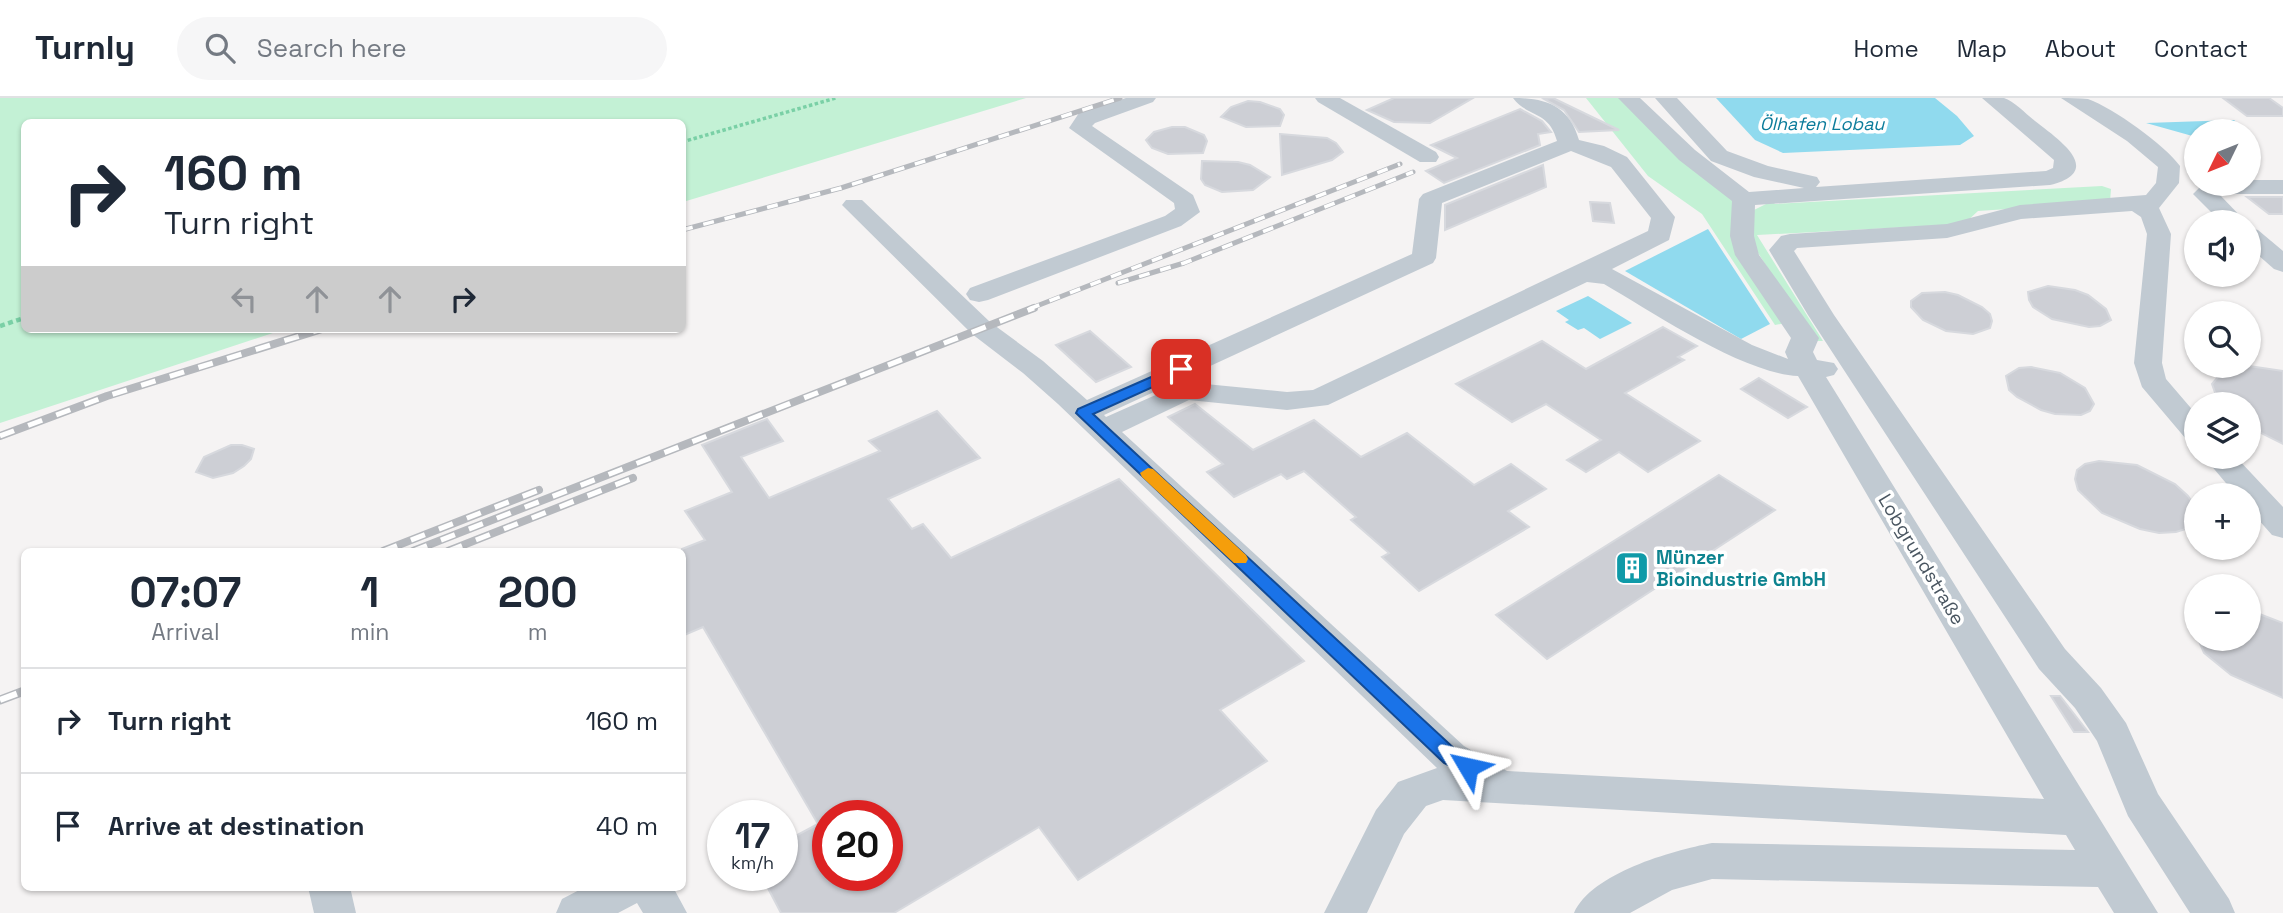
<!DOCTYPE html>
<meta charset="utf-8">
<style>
:root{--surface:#fff;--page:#f6f6f7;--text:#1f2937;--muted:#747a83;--line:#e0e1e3}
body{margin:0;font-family:"Space Grotesk",sans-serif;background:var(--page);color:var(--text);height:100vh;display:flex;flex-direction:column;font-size:26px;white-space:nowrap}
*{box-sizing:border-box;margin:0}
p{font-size:23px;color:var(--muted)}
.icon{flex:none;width:38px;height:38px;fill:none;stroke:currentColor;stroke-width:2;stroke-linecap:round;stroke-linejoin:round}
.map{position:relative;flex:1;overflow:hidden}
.side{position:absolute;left:21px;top:450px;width:665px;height:343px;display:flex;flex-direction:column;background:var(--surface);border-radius:10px;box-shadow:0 2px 5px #0004}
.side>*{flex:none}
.hud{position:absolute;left:21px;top:21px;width:665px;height:214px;border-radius:10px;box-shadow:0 2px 5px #0004;background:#fff;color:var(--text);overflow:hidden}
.needle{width:46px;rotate:227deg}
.fabs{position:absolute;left:2184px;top:21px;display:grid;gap:14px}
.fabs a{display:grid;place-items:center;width:77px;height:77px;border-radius:50%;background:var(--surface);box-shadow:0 2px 5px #0004;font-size:35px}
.speed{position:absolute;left:707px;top:702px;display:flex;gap:14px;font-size:35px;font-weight:700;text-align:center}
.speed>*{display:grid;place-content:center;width:91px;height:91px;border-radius:50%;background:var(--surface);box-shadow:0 2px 5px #0004;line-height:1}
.speed small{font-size:18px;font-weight:400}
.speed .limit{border:10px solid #d22;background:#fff;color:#111}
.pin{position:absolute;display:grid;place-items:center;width:60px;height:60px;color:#fff;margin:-30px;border-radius:14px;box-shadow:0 4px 10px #0006}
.me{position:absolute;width:77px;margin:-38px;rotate:306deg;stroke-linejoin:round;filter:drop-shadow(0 0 5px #0008)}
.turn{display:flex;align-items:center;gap:24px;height:147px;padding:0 28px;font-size:32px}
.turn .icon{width:91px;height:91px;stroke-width:2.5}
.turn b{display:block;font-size:49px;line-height:60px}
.lanes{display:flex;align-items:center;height:66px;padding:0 28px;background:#0003;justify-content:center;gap:35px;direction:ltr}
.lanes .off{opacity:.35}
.eta{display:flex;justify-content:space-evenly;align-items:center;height:119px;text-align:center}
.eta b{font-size:42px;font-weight:600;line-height:49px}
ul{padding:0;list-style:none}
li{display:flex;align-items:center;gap:21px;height:105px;padding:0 28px;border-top:2px solid var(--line)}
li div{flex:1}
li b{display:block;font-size:26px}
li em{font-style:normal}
header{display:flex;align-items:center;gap:42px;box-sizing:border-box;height:98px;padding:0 35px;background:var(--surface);border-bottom:2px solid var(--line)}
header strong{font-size:33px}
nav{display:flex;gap:38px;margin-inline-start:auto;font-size:24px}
.search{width:490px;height:63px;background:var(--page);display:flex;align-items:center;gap:18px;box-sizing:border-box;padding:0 24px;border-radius:38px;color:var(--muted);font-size:26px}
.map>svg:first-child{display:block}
.green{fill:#c3f1d5}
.water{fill:#90daee}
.building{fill:#cdcfd5;stroke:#d7d9de;stroke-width:2;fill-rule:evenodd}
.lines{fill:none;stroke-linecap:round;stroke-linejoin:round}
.path-far1{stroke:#7ad0a6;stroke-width:3.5;stroke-dasharray:3.5 2.5;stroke-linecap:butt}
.path{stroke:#7ad0a6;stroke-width:4.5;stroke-dasharray:5 3.5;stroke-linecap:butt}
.minor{fill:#c1cad2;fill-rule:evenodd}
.rail-far2-casing{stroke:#b5b8bd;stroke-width:5}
.rail-far1-casing{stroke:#b5b8bd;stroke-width:8}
.rail-casing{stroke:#b5b8bd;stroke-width:9}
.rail-far2{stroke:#fff;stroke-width:3.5;stroke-dasharray:11;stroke-linecap:butt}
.rail-far1{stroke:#fff;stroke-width:5;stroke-dasharray:15;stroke-linecap:butt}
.rail{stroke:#fff;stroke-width:6;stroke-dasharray:18;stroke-linecap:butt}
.route{fill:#1a73e8;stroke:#114b97;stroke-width:2}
.slow{fill:#f59e0b}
.labels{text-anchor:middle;stroke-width:7;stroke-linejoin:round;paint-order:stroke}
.far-water-label{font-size:18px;font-style:italic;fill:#0c7c9b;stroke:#fff}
.culture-label{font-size:19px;font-weight:bold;fill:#0d838f;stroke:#fff;text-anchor:start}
.street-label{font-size:19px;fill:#4a5661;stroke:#fff}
</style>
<header>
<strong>Turnly</strong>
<div class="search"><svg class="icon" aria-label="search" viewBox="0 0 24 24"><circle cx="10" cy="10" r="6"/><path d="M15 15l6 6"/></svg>Search here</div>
<nav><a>Home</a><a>Map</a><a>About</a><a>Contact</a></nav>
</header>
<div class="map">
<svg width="2283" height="815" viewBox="0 0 2283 815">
<rect width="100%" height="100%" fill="#f5f3f3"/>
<g class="green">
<polygon points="0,0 1026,0 683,104 682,24 24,24 24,231 285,231 0,325"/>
<polygon points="1586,0 1621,0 1736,105 1786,225 1775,227 1702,116 1648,78"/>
<polygon points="2102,88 2111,91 2110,104 1978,113 1964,126 1757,137 1823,243 1815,243 1749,141 1752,113 1772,103 1775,106"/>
</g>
<g class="water">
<polygon points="1716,0 1935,0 1957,18 1974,38 1960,47 1783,55 1755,42"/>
<polygon points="2235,22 2226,33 2196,33 2196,39 2146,25"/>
<polygon points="1708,131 1770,226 1741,241 1625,173"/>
<polygon points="1588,198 1632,225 1600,241 1584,230 1578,232 1565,224 1569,222 1556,213"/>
</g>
<g class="building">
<polygon points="1394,0 1473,0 1430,25 1394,24 1367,12"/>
<polygon points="1553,0 1619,32 1579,34 1564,12 1544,1"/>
<polygon points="2223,0 2269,0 2283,10 2283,18 2247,18"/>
<polygon points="1248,3 1260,4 1280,11 1284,17 1280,28 1246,29 1221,19 1231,9"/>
<polygon points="1520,11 1542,23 1551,34 1538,36 1540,47 1444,85 1426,73 1457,60 1431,47"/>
<polygon points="1172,29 1185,29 1204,37 1207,43 1203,55 1168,56 1152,50 1146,42 1154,34"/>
<polygon points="1280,36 1327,40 1336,45 1343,54 1332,62 1282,77"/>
<polygon points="1202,63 1238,64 1250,67 1270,79 1253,92 1222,94 1205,87 1201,81"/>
<polygon points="1543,67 1546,89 1445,132 1445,107"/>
<polygon points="2247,99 2283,99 2283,116 2269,116"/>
<polygon points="1590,104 1610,105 1614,125 1593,123"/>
<polygon points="2048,188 2075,192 2088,197 2106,211 2111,222 2100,228 2089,229 2052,221 2033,209 2029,202 2028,194"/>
<polygon points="1945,194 1958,197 1982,209 1990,216 1992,223 1990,230 1973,236 1946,233 1923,222 1911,209 1911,203 1922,195"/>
<polygon points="1663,229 1697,248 1678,259 1684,262 1625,295 1700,343 1648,374 1619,354 1586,374 1567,362 1601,342 1546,306 1512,324 1456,286 1542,243 1586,271"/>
<polygon points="1090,233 1131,269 1096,284 1056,247"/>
<polygon points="2249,268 2283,273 2283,346 2249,329 2249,306 2219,306 2212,286 2223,273"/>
<polygon points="2031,269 2060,275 2085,290 2094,306 2090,313 2081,317 2055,316 2041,312 2017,299 2009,292 2006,278 2019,270"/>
<polygon points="1759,280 1807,309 1788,320 1741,291"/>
<polygon points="1195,306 1253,352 1314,322 1361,359 1407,335 1474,387 1511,366 1546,391 1508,413 1529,429 1419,493 1382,459 1389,455 1351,422 1356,419 1304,373 1287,381 1281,376 1234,399 1207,374 1223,366 1168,319"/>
<path d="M937,313l43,47 -92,41 24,30 11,-5 28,34 168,-79 185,182 -84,49 47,51 -189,119 -39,-53 -145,86h-113l-20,-38h21v-32l36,-19 -115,-197 -21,9v-87l23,-9 -20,-29 47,-19 -30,-47 65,-26 16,22 -42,16 28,41 111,-47 -11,-10zM828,718h59v59h-59z"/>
<polygon points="231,347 242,347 254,351 251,361 244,368 233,375 213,380 196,374 204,359"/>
<polygon points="2099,363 2137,367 2175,386 2188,398 2196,410 2196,422 2189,430 2176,434 2159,435 2140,431 2102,415 2078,392 2075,381 2077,372 2085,366"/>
<polygon points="1719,377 1775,412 1547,561 1496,517"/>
<polygon points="2249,512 2283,525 2283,600 2231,577 2204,555 2198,541 2249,541"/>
<polygon points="2051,598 2060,598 2088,634 2074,634"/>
</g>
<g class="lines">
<polyline class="path-far1" points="682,44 836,0"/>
<polyline class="path" points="0,228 24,220"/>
<g class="minor">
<polygon points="1126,0 1156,0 1153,4 1095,25 1092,28 1193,97 1200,114 1181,128 988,202 979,204 970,202 966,196 970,190 1165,118 1175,111 1174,105 1069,30 1079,15"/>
<polygon points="1315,0 1340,0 1436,54 1439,59 1436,64 1420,64 1318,4"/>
<path d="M1513,0c32,0 56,7 66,42l25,6 23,11 48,60 -6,23 -57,29 140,76 36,14 -3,-7 6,-14 -56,-83 -5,-19 2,-35 -53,-41 -61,-62h22l55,52 54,42 55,-4 -50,-11 -43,-16 -56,-63h22l50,53 41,15 49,11 3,5 -4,5 230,-16 7,-3 1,-8 -72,-62c6,0 15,0 22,0 10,3 22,16 31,23 23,18 71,50 15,64l-295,20 -1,31 5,19 60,83 -6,14 4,8 17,3 4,6 -4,6 -8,2 332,536h-44l-16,-26 -386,-8 -40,11 -42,23h-56c18,-40 97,-62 138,-70l363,7 -9,-15 -623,-35 -17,6 -22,28 -37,79h-43l52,-103 22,-28 39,-14 -379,-364 -35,-31 -51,-39 -130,-129 4,-5h16l128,122 53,39 44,39 325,-146 7,-55 4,-5 134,-53c-8,-31 -29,-23 -44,-43zM1571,53l40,16 40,51 -3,13 -335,159 -26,2 -102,-10 -79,35 -2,-2 329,-152 3,-5 6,-55zM1587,184l17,2c50,29 138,89 194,92l246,423 -537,-28 -43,-25 -342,-314 67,-32 98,10 41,-5z"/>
<path d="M2061,0c8,0 19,0 27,1 25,9 77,46 92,67l-1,17 -20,25 12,26 -9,129 4,16 30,35v28l-10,-3 -44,-52 -8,-24 13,-129 -6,-17 -9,-6 -111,8 -74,19 -150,10 -3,3 40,64 231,334 36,39 25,35 32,71 71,105 6,14h-45l-62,-97 -31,-75 -22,-33 -36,-39 -231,-354 -39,-65 12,-14 9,-2 157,-10 73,-19 126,-10 10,-12 2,-16 -31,-26z"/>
<polygon points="2249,82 2283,82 2283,96 2219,96 2246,124 2221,124 2193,96 2203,86 2249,86"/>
<polygon points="2249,130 2258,132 2283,153 2283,174 2274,171 2249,149"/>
<polygon points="2204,359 2236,359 2283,409 2283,440 2272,437 2249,411 2249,397 2236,397"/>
<polygon points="308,789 350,789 356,815 314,815"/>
<polygon points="585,789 673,789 687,815 643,815 637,805 618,815 556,815 562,801"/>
</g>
<g class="rail-far2-casing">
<g id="rail-far2">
<polyline points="682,132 841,90 1120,0"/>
<polyline points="1118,185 1184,165 1413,74"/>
<polyline points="1029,211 1400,66"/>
</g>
</g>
<g class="rail-far1-casing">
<g id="rail-far1">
<polyline points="0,338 107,298 322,231"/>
<polyline points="383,453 539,392"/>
<polyline points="413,453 1034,210"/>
<polyline points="448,453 633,380"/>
</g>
</g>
<g class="rail-casing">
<polyline id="rail" points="0,602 24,593"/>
</g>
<use href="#rail-far2" class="rail-far2"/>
<use href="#rail-far1" class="rail-far1"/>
<use href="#rail" class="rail"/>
</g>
<polygon class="route" points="1181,266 1188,271 1186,274 1093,316 1458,654 1475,663 1478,669 1475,675 1468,677 1444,665 1076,315 1078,311"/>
<polygon class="slow" points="1148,370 1153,371 1246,457 1248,461 1246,465 1234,465 1142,379 1140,375"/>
<defs>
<g id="building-square" transform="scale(1.75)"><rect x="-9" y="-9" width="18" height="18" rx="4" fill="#0f9aa8" stroke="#fff"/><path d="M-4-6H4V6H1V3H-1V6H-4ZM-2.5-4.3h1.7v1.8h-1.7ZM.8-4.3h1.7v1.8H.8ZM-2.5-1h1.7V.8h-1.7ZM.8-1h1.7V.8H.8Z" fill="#fff"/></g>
</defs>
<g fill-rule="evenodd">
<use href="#building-square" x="1632" y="470"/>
</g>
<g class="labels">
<g class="far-water-label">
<text x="1822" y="32">Ölhafen Lobau</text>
</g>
<g class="culture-label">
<text x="1656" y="466">Münzer<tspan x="1656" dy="22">Bioindustrie GmbH</tspan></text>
</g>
<g class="street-label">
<text transform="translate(1922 461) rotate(59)" y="7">Lobgrundstraße</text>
</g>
</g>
</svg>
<div class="fabs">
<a><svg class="needle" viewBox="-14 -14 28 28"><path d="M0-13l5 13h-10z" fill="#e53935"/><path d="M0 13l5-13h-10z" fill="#747a83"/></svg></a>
<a><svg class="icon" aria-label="sound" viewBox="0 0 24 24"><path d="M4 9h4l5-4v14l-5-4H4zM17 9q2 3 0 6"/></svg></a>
<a><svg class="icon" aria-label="search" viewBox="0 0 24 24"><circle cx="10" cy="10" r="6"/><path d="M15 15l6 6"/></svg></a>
<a><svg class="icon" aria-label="layers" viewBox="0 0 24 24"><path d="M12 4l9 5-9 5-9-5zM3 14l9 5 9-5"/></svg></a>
<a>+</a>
<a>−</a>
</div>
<div class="speed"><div>17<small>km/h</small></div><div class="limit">20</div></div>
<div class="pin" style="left:1181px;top:271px;background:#d93025"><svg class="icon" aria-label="arrive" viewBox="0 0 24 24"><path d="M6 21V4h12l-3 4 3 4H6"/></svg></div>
<svg class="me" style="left:1468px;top:669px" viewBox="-20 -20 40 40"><path d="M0-17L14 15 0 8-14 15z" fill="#1a73e8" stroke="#fff" stroke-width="4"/></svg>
<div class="hud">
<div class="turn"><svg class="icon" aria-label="right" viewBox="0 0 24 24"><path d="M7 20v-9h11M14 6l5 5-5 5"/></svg><div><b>160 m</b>Turn right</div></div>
<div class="lanes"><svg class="icon off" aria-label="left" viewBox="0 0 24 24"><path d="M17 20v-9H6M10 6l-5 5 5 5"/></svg><svg class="icon off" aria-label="ahead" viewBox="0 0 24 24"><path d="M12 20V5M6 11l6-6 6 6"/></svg><svg class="icon off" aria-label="ahead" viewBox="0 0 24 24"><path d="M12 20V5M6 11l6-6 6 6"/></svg><svg class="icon" aria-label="right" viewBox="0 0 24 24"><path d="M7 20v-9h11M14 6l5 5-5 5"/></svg></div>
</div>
<section class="side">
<div class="eta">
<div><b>07:07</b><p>Arrival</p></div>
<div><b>1</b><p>min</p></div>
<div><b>200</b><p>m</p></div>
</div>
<ul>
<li><svg class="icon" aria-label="right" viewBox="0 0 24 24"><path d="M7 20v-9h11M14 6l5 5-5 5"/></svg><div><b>Turn right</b></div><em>160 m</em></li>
<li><svg class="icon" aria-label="arrive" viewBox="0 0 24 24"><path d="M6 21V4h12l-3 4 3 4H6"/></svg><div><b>Arrive at destination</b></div><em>40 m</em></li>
</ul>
</section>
</div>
